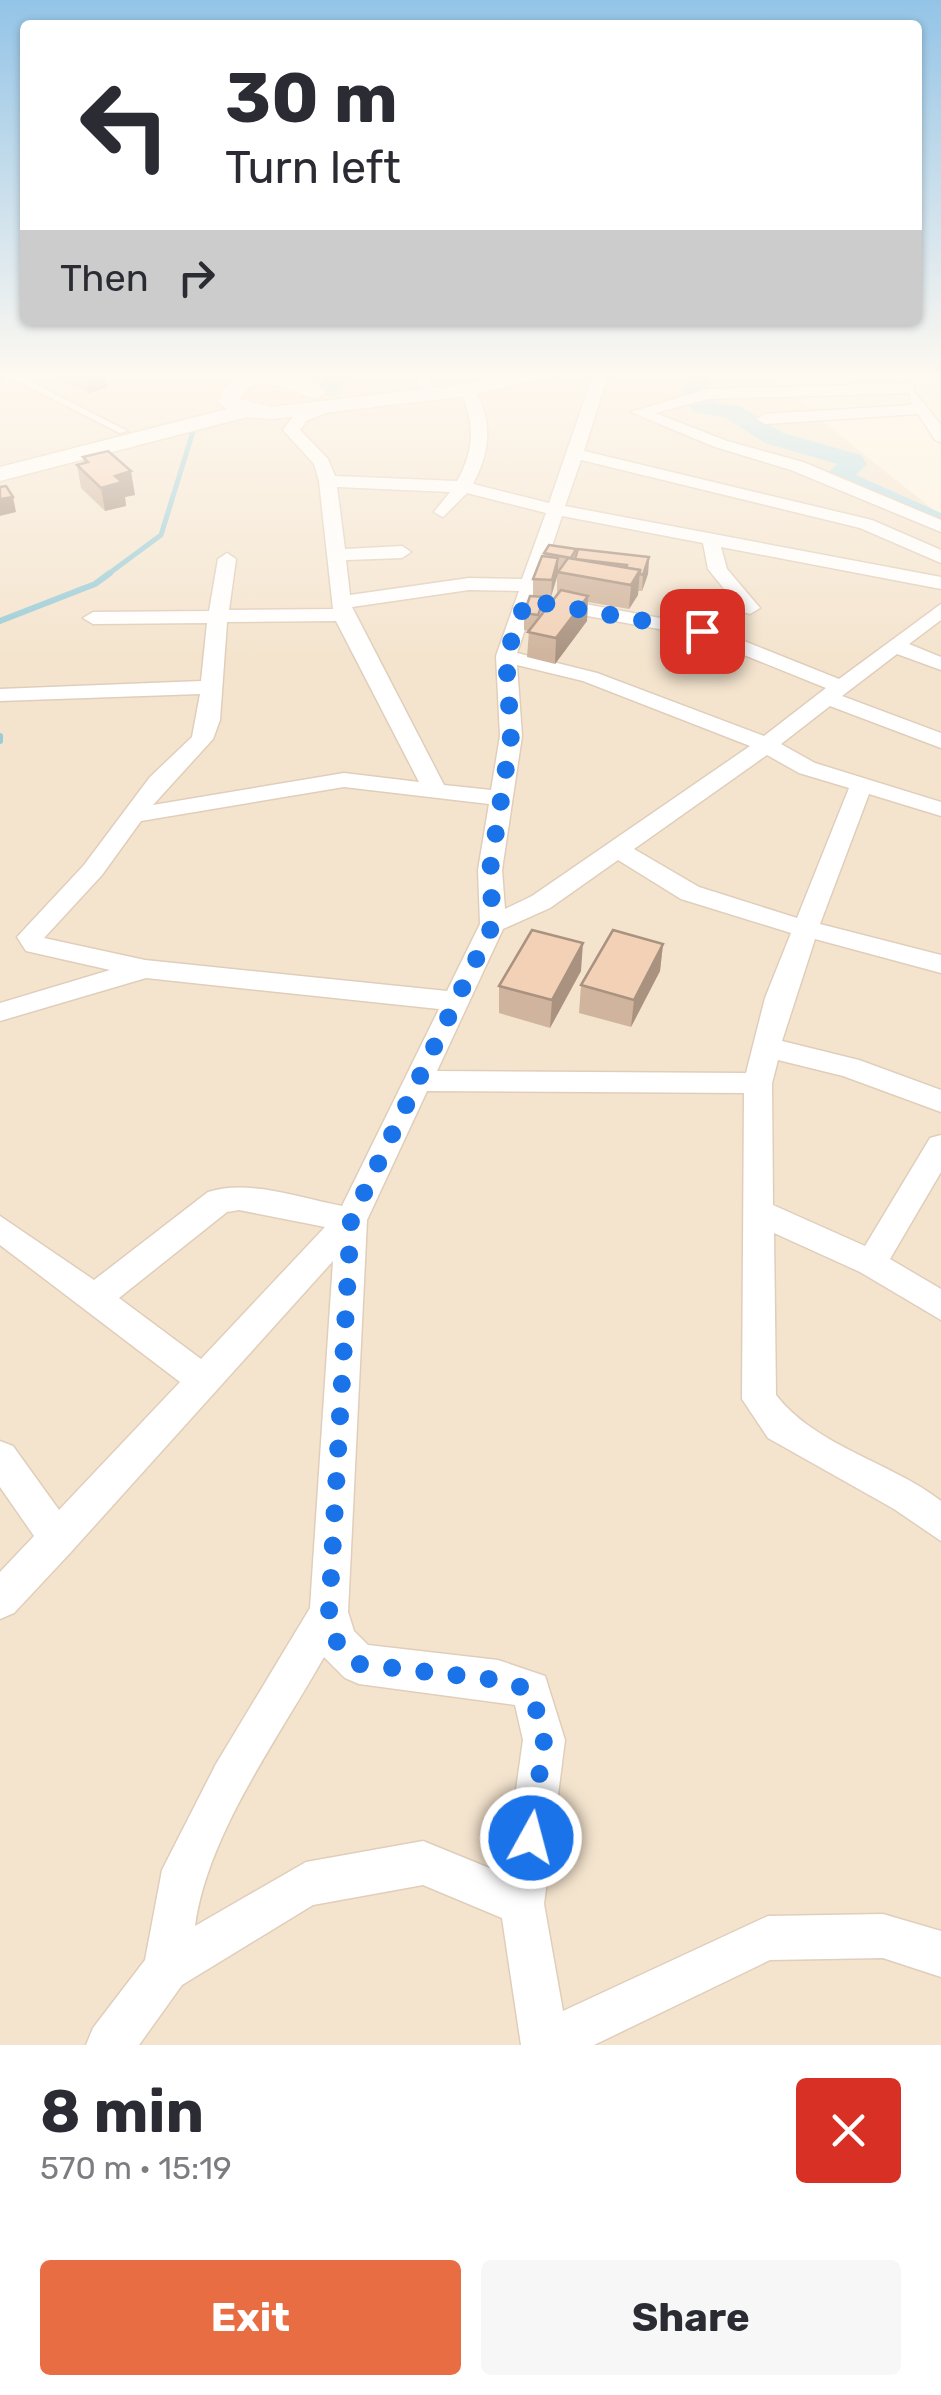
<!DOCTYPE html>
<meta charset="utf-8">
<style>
:root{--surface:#fff;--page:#f7f7f7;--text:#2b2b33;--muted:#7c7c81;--accent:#e96d42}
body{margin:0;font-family:Rubik,sans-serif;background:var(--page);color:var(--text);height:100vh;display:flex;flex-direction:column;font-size:38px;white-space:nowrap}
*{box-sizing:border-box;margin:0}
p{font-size:32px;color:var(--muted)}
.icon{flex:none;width:55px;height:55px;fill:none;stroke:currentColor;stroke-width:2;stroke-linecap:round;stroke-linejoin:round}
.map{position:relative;height:2045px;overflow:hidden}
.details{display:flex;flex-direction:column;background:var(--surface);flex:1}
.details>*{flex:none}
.guide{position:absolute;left:20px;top:20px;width:902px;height:305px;border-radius:10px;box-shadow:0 2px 8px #0004;background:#fff;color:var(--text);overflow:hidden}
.pin{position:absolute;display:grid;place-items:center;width:85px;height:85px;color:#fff;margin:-42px;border-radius:20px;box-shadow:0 5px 15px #0006}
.me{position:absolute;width:110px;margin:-55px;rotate:7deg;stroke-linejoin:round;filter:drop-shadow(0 0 8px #0008)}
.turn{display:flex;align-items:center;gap:35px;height:210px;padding:0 40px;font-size:45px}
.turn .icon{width:130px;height:130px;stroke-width:2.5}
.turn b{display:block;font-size:70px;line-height:85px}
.then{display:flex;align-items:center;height:95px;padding:0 40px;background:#0003;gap:20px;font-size:38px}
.round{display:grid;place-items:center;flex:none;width:105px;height:105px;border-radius:10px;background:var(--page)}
.head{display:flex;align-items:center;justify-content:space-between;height:170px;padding:0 40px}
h1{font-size:60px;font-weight:700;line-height:75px}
.button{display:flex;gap:20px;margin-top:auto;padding:20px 40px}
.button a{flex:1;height:115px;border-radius:10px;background:var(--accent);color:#fff;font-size:40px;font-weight:700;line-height:115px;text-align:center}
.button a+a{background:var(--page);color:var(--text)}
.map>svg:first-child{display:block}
.residential{fill:#f4e4ce}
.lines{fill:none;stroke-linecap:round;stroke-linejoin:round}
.stream-far1{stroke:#9accd7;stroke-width:5}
.stream{stroke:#9accd7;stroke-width:6}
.river{fill:#b4dce6;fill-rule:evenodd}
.service-casing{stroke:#e0cebb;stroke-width:4}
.minor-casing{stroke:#e0cebb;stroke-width:3}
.secondary-casing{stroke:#e5d0b9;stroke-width:3}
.service{fill:#fff;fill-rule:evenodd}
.minor{fill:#fff;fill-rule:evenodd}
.secondary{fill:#fff;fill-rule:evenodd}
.wall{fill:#d0b49d}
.shaded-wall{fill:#a99280}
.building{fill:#f2d1b7;stroke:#a99280;stroke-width:2.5}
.route{stroke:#1a73e8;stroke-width:18;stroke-dasharray:0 32.4}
</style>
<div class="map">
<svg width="941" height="2045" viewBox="0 0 941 2045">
<rect width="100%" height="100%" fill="#fcf2df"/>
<polygon class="residential" points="0,372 761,372 941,516 941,2045 0,2045"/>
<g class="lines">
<polyline class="stream-far1" points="107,575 161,535 195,425"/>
<g class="stream">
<polyline points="0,621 95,584 110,573"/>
<polyline points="0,736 0,741"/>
</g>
<g class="river">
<polygon points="325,372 349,372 338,396 322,396 318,391"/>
<polygon points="677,372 708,373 712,378 706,389 713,401 742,407 783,433 861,455 867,464 856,475 941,513 941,531 834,485 827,474 837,464 765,443 726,418 693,412 681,391 687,380"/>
</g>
<g class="service-casing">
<polygon id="service" points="1,372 11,372 127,431 120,433"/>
</g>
<g class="minor-casing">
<g id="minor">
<polygon points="413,372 428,372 433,392 423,392"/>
<path d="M594,372h15l-25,79 288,69 69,30v13l-81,-35 -279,-68 -16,46 376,71v12l-220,-42 6,22 33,39 -10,6 -7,-2 -35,-43 -5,-26 -141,-27 -26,79 173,32 130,52 102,-75v16l-32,24 32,13v13l-44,-16 -55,42 99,37v15l-111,-42 -49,38 34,19 126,39v14l-72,-22 -49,130 121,31v18l-126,-34 -33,102 77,19 82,30v22l-98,-36 -65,-16 -6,23 1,122 92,41 65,-108 11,-3v37l-51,87 51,30v31l-81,-48 -86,-39 2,162c39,51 115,67 165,106v40l-47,-32 -126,-71 -26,-39 2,-306 -317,-2 -60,129 -19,392 6,19 14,14 130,15 47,16 20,64 -21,164 19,107 205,-95 115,-2 58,17v46l-58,-19 -113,2 -176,85h-73l-19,-127 -79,-33 -110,20 -131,80 -43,60h-53l7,-17 52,-68 17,-90 54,-106 94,-156 23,-347 -262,291 -57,61 -14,6v-47l34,-36 -34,-49v-46l13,5 46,64 121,-128 -180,-137v-29l94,64 114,-88c42,-13 92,6 134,14l97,-197 -293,-31 -146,43v-18l110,-33 -84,-19 -9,-14 67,-72 66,-88 42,-40 8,-43 -200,7v-12l201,-8 6,-58 -114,1 -10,-6 10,-6 116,-1 9,-52 9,-6 9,6 -7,51 104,-1 -14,-128 -5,-17 -31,-34 11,-15 47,-16 8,5 -43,17 -6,9 28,29 7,17 122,5c18,-31 18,-58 3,-91l13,-3c20,33 18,63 0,97l76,19zM337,487l113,5 -16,20 9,5 24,-24 79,20 -24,66 -53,-1 -119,17 -4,-35 56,-2 9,-6 -9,-6 -57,3zM469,590l50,1 -23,65 4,80 -9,54 -47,-5 -92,-178zM533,606l164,30 129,52 -62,48 -167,-63 -80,-20zM336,621l83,161 -75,-9 -191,32 60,-66 7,-19 7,-98zM517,665l66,16 167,65 -218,150 -27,13 -3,-39 20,-134zM767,755l32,18 50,15 -52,130 -98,-31 -65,-38zM344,787l145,17 -11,66 2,54 -33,67 -302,-31 -101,-22 58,-63 39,-54zM618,860l63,39 110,34 -26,65 -19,75 -309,-2 66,-142 47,-21zM239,1210l86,17 -124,132 -82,-61 108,-86zM324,1657l21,21 14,6 156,21 8,35 -19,134 -81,-33 -117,21 -111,64c12,-91 84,-189 129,-269z"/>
<polygon points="909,383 914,385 914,391 941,425 941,442 935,440 918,414 765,424 757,419 765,414 912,405 909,393 708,399 655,413 727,441 803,462 941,520 941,532 791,470 715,447 631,412 708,389"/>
</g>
</g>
<g class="secondary-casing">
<path id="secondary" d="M527,372h43l-102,24 -197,23 -24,-2 -247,64v-14l227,-58 -9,-7 6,-15c31,-18 76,-24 102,6l-11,6c-22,-6 -58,-31 -75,0l31,8 197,-23z"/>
</g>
<use href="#service" class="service"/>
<use href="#minor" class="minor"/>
<use href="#secondary" class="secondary"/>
</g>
<g class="wall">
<polygon points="55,372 105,372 107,387 89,393 56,378"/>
<polygon points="83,457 135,495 125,497 126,506 105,511 81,488 77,465 84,463"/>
<polygon points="576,549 576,555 649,557 648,574 642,591 638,591 638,595 629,609 588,602 587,621 555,664 527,657 529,631 524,630 524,613 545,597 544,611 557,595 557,575 551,597 533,595 533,579 544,553"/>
<polygon points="663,944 660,971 631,1027 579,1013 581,985"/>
<polygon points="581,971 550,1028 499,1013 499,986"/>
</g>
<g class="shaded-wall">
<polygon points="0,372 5,372 6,379 0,381"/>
<polygon points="85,372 105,372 107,387 89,393"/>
<polygon points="131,471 135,495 125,497 126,506 105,511 101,488 115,476"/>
<polygon points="13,497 16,512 0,516 0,499"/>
<polygon points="649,557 648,574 642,591 643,575"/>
<polygon points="558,558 558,574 551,597 552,580"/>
<polygon points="640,570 638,595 629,609 631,585"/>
<polygon points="588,596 587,621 555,664 556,638"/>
<polygon points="583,943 581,971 550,1028 552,1000"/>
<polygon points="663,944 660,971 631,1027 634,1000"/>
</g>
<g class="building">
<polygon points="108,451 131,471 115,476 122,482 101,488 77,465 88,462 83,457"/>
<polygon points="6,486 13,497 0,499 0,487"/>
<polygon points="549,545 576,549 571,558 544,553"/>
<polygon points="578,549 649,557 643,575 640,574 640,570 626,568 627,565 575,559"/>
<polygon points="542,556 558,558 552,580 533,579"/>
<polygon points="568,558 640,570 631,585 558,572"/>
<polygon points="561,590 588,596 556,638 528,632"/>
<polygon points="530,596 545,597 538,615 524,613"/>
<polygon points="532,930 583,943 552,1000 499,986"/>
<polygon points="613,930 663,944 634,1000 581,985"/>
</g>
<linearGradient id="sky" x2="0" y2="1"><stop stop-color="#93c4e7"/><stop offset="0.57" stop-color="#fef9f1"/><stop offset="1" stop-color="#fef9f1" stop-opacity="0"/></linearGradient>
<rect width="941" height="658" fill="url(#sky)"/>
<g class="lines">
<polyline class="route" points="531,1838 544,1740 531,1690 498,1680 359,1664 337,1642 329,1612 351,1220 493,924 490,870 511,736 506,656 526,600 702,631"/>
</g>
</svg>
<div class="pin" style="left:702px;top:631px;background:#d93025"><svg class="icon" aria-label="arrive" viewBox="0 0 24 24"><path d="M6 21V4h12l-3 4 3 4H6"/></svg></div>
<svg class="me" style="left:531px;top:1838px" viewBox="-20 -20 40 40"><circle r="17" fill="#1a73e8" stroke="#fff" stroke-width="3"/><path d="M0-11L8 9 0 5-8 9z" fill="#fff"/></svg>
<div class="guide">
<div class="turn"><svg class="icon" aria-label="left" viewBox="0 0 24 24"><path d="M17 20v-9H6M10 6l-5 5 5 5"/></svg><div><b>30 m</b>Turn left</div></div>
<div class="then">Then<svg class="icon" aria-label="right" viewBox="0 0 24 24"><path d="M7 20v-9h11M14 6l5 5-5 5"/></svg></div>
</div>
</div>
<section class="details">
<div class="head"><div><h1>8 min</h1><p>570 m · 15:19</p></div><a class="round" style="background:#d93025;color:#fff"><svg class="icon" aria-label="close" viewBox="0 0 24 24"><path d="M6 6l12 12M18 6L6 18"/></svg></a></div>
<div class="button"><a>Exit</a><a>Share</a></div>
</section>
